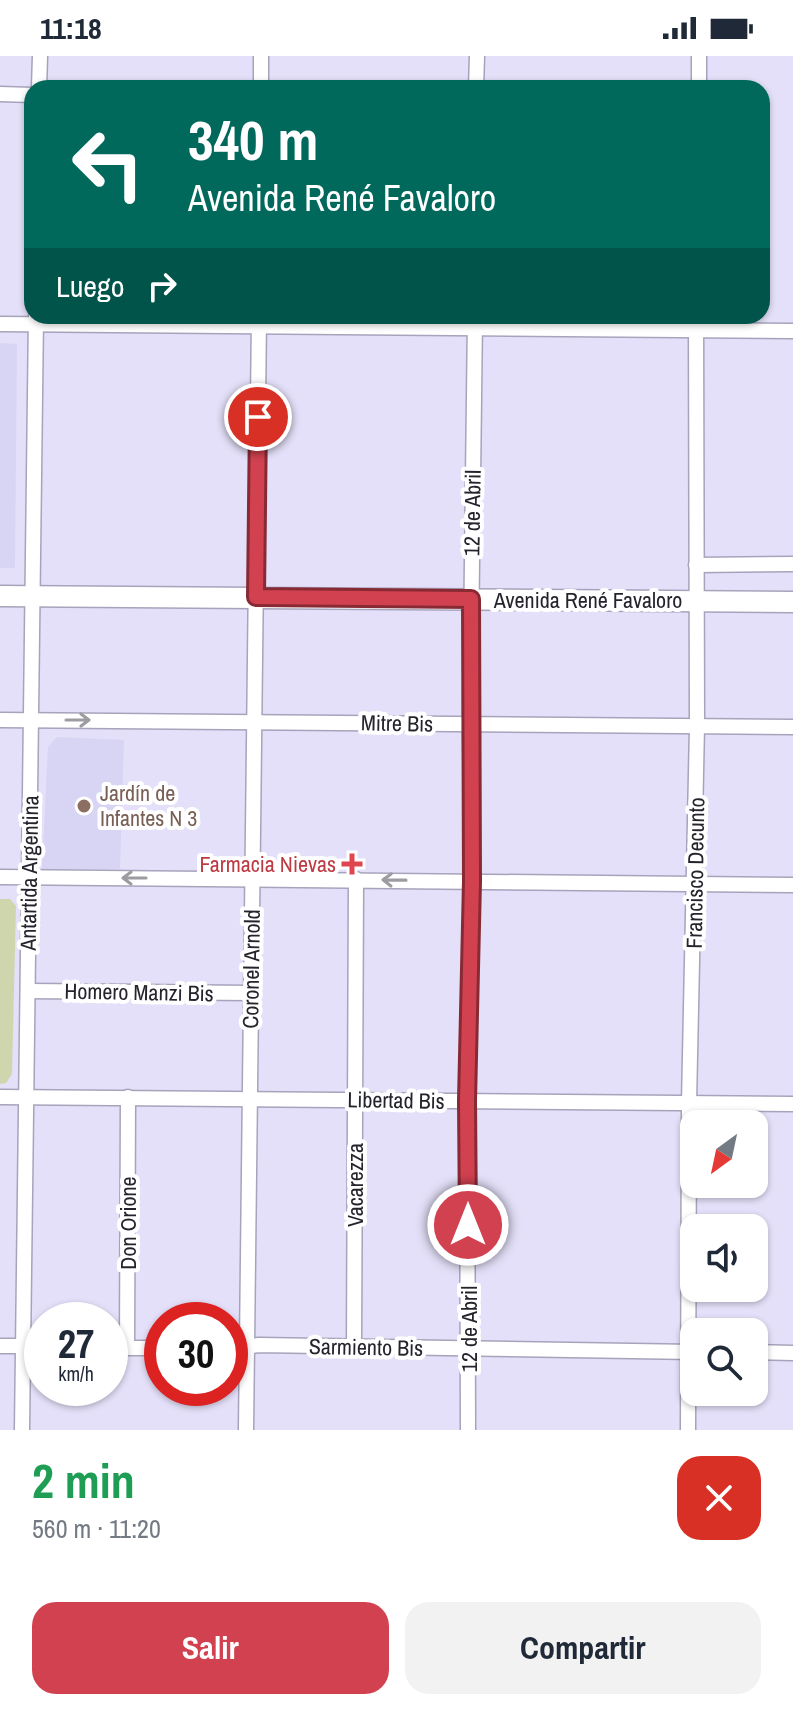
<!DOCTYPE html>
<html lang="es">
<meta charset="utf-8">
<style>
:root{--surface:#fff;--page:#f2f2f3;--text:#1f2937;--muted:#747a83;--accent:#d14150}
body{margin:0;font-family:"Archivo Narrow",sans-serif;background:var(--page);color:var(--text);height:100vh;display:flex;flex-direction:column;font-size:30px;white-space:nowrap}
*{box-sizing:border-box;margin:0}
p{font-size:26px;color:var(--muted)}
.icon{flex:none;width:44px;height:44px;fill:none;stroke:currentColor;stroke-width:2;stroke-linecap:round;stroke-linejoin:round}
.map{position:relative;height:1374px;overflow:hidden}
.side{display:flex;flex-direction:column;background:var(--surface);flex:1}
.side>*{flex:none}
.banner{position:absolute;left:24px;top:24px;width:746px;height:244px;border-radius:24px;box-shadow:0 2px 6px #0004;background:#00695c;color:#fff;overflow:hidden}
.needle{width:52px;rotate:213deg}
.tools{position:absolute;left:680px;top:1054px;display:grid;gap:16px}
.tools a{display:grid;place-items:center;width:88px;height:88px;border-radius:16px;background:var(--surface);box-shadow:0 2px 6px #0004;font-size:40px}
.speed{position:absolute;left:24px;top:1246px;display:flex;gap:16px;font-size:40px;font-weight:700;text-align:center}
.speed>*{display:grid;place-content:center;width:104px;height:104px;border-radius:50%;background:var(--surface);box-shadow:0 2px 6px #0004;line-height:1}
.speed small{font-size:20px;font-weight:400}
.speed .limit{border:12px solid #d22;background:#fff;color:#111}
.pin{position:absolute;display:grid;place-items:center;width:68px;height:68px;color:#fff;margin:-34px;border:4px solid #fff;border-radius:50%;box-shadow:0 2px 8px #0007}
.me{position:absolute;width:88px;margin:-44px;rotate:0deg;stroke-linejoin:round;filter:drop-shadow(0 0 6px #0008)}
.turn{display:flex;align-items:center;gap:28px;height:168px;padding:0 32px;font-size:36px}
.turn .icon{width:104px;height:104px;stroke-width:2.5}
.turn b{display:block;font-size:56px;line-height:68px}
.then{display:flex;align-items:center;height:76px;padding:0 32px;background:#0003;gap:16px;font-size:30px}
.round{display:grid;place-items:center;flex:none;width:84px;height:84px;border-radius:24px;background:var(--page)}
.headline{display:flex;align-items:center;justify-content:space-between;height:136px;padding:0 32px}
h1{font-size:48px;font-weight:700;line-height:60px;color:#1e9e55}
.action{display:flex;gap:16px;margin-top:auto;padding:16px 32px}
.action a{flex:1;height:92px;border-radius:24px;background:var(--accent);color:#fff;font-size:32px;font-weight:700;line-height:92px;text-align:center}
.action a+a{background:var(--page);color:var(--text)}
.status{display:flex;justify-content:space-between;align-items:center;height:56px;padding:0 40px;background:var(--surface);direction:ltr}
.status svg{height:22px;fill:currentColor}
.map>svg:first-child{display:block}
.built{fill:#d8d4f3}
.green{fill:#cfd6ad}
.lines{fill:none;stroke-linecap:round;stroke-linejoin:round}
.street-casing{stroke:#a7a3bb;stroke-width:17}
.secondary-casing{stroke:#a7a3bb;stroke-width:23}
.street{stroke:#fff;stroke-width:14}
.secondary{stroke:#fff;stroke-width:20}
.oneway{stroke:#9d9ca0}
.route-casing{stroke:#882a34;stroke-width:20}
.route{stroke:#d14150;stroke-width:14}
.education-dot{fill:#8d6e63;stroke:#fff;stroke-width:3}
.health-dot{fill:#e0444e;stroke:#fff;stroke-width:3}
.labels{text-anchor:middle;stroke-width:8;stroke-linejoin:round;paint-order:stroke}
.street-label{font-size:22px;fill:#25242d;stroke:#fff}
.education-label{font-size:22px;fill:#785e54;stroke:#fff;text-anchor:start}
.health-label{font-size:22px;fill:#be3a42;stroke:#fff;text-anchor:end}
</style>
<div class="status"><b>11:18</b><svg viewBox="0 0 49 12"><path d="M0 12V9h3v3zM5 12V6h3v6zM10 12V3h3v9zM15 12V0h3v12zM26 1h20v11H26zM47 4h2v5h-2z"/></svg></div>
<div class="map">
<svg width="793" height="1374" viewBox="0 0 793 1374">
<rect width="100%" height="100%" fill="#e4e0f9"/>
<g class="built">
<polygon points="0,287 17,288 15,512 0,512"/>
<polygon points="57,681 124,684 120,813 42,813 48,691"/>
</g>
<polygon class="green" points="0,843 10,843 16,850 12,1018 6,1027 0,1028"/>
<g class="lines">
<g class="street-casing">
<g id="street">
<polyline points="261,0 261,32"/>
<polyline points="39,32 40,0"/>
<polyline points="476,32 477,0"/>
<polyline points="699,32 699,0"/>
<polyline points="0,38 32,39"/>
<polyline points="0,268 793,275"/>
<polyline points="696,509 793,508"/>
<polyline points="0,664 793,671"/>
<polyline points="0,821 793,829"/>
<polyline points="28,935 251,937"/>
<polyline points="0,1041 793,1048"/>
<polyline points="0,1290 42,1290"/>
<polyline points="354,1291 356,823"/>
<polyline points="110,1292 162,1292"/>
<polyline points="127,1292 128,1041"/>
<polyline points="230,1293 259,1289 694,1296"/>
<polyline points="754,1296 793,1297"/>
<polyline points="22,1374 36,260"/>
<polyline points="246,1374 259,260"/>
<polyline points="468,1374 467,1045 472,825 470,668 475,260"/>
<polyline points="688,1374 689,1047 697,670 696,260"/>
</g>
</g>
<g class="secondary-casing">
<polyline id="secondary" points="0,540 793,546"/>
</g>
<use href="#street" class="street"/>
<use href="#secondary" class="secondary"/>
</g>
<defs><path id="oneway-shaft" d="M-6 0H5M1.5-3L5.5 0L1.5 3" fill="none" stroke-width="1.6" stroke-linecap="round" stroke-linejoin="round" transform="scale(2)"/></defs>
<g class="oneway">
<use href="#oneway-shaft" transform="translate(78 664)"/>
<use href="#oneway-shaft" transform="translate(134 822) rotate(-180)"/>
<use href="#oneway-shaft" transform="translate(394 824) rotate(-179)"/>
</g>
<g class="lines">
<g class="route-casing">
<polyline id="route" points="258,361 256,541 471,543 472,825 467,1045 468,1169"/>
</g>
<use href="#route" class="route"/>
</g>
<circle class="education-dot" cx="84" cy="750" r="8"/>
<path class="health-dot" d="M348 796h8v8h8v8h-8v8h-8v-8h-8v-8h8z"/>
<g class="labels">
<g class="street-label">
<text transform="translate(472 457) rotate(-89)" y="8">12 de Abril</text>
<text x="588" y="552">Avenida René Favaloro</text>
<text transform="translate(397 667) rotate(1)" y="8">Mitre Bis</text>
<text transform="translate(29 817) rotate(-89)" y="8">Antartida Argentina</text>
<text transform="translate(695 817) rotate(-89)" y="8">Francisco Decunto</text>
<text transform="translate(251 913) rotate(-89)" y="8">Coronel Arnold</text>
<text transform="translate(139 936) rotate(1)" y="8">Homero Manzi Bis</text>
<text transform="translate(396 1044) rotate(1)" y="8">Libertad Bis</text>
<text transform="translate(355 1129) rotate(-90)" y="8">Vacarezza</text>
<text transform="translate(128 1167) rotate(-90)" y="8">Don Orione</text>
<text transform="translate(469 1273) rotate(-90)" y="8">12 de Abril</text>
<text transform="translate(366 1291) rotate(1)" y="8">Sarmiento Bis</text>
</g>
<g class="education-label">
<text x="100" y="745">Jardín de<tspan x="100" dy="25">Infantes N 3</tspan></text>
</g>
<g class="health-label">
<text x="336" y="816">Farmacia Nievas</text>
</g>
</g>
</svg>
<div class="tools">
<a><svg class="needle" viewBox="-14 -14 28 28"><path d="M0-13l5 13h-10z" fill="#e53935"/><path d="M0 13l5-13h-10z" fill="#747a83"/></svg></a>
<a><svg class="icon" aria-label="sound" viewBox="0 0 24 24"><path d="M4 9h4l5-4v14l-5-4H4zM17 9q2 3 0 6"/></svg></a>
<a><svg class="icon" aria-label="search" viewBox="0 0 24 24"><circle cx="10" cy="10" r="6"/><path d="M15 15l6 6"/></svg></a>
</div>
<div class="speed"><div>27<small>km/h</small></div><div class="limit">30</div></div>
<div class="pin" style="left:258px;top:361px;background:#d93025"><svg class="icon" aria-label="arrive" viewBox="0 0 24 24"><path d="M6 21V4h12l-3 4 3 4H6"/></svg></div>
<svg class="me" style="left:468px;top:1169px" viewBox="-20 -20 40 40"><circle r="17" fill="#d14150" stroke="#fff" stroke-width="3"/><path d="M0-11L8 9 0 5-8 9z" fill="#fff"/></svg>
<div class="banner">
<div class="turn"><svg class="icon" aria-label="left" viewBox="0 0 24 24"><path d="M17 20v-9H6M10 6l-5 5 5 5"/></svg><div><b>340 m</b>Avenida René Favaloro</div></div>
<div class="then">Luego<svg class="icon" aria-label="right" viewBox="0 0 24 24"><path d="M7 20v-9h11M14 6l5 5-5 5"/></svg></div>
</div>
</div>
<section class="side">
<div class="headline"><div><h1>2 min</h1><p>560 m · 11:20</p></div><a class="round" style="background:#d93025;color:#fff"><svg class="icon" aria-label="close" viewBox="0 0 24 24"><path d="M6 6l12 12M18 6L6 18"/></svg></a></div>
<div class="action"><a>Salir</a><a>Compartir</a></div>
</section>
